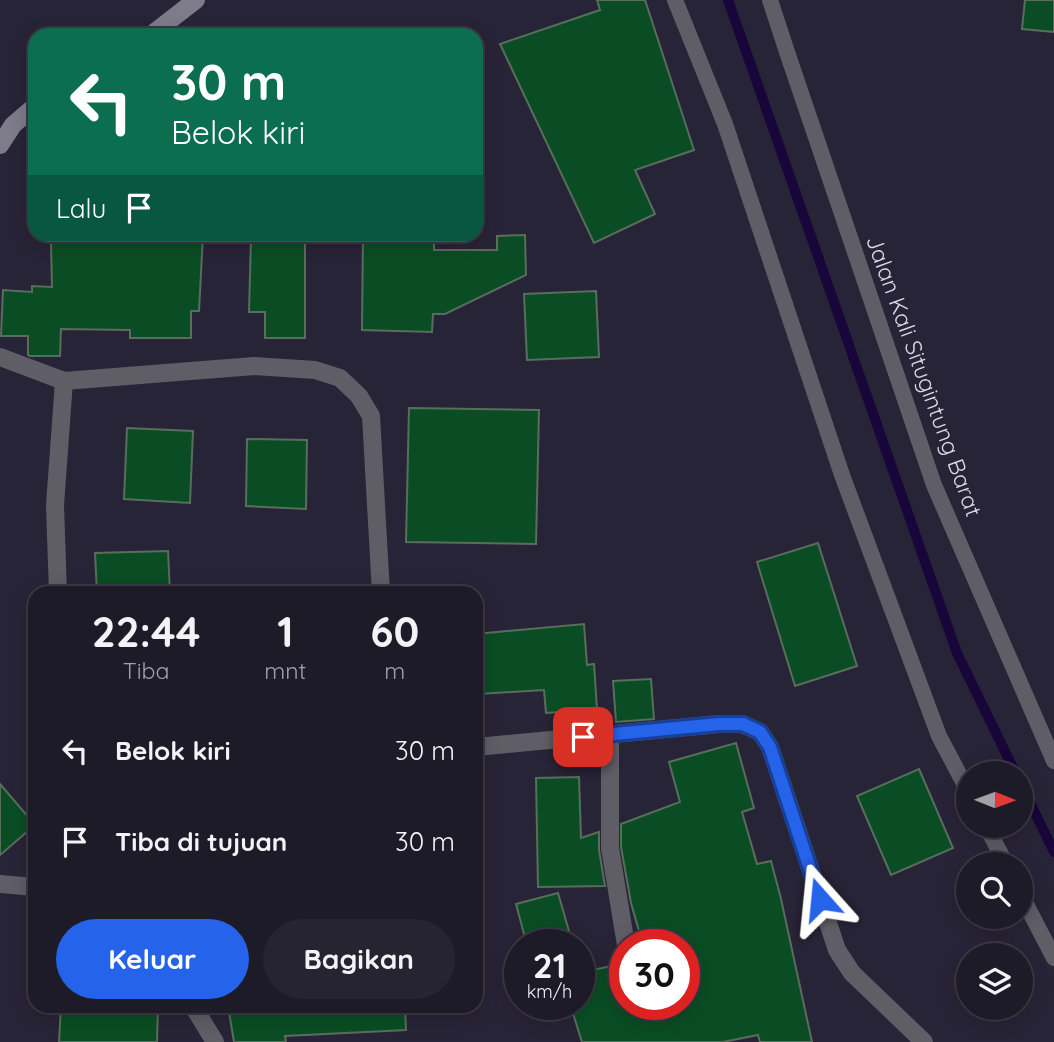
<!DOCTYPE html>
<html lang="id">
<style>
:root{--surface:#1e1b29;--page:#262431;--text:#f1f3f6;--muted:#a1a1a8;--line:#3c3946;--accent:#2563eb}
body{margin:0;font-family:Quicksand,sans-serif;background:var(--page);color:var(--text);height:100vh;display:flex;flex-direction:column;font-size:26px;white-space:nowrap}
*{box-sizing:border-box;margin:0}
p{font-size:23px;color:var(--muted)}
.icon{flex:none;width:38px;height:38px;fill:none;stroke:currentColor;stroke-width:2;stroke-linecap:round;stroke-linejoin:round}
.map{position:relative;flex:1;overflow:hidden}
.details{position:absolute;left:28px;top:586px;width:455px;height:427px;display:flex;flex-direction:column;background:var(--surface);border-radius:21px;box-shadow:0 4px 18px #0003,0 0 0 2px var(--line)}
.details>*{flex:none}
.guide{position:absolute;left:28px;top:28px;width:455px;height:214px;border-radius:21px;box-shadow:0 4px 18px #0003,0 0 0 2px var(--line);background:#0b6e4f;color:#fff;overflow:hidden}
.needle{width:46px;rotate:91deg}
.tools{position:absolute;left:956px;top:761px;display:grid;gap:14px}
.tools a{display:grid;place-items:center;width:77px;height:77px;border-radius:50%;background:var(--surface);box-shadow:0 4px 18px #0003,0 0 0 2px var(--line);font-size:35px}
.speed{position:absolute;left:504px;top:929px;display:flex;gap:14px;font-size:35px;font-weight:700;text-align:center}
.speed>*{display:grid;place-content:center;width:91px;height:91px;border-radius:50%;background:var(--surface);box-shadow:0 4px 18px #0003,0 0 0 2px var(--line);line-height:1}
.speed small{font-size:18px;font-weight:400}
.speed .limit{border:10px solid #d22;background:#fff;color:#111}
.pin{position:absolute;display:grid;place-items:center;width:60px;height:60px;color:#fff;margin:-30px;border-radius:14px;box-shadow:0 4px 10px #0006}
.me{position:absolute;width:77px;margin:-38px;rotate:342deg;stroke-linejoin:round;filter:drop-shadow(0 0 5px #0008)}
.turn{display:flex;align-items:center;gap:24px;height:147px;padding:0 28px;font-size:32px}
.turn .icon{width:91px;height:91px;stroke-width:2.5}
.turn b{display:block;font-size:49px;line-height:60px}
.then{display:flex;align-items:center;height:66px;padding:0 28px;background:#0003;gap:14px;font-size:26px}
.eta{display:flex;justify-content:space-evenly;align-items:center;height:119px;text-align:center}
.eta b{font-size:42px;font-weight:700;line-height:49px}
.button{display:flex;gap:14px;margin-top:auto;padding:14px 28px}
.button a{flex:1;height:80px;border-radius:42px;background:var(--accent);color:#fff;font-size:28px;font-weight:700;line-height:80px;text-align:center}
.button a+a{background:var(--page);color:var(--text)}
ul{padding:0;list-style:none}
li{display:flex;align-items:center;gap:21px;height:91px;padding:0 28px}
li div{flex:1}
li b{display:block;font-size:26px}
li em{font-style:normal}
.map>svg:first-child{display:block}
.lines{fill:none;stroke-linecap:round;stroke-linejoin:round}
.stream{stroke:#18053a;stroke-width:10}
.building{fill:#0a4d24;stroke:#596d5d;stroke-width:2}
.lane{stroke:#5f5e67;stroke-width:16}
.street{stroke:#5f5e67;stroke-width:18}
.secondary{stroke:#7e7c8b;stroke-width:18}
.route-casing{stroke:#184099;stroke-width:18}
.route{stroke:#2563eb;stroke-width:12}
.labels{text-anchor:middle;stroke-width:5;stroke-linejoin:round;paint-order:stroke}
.street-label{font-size:23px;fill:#dbd9e6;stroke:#282437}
</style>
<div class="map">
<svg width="1054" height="1042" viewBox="0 0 1054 1042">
<rect width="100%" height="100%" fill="#282437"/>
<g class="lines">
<g class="stream">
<polyline points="728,0 957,653 1016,774"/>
<polyline points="1020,782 1054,852"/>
</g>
</g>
<g class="building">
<polygon points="597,0 645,0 694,150 635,170 655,214 594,243 500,44 600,10"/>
<polygon points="1025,0 1054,0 1054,32 1022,29"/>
<polygon points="130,234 203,235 199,311 191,311 191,338 130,338 130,330 61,329 60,356 30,356 28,355 28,336 1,336 3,290 32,292 32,286 52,287 51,243 130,240"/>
<polygon points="363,234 434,234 434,250 497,250 497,236 525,235 526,275 445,314 433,314 432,332 362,330"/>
<polygon points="251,238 305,238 305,338 265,338 265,312 249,312"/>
<polygon points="596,291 599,357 527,360 524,294"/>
<polygon points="409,408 539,410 536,544 406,542"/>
<polygon points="127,428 193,431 190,503 124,499"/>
<polygon points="247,439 307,440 306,509 246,506"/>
<polygon points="818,543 857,666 795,686 757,562"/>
<polygon points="168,551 170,593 97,593 95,553"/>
<polygon points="584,624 587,665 594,664 597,709 546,713 544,690 479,694 476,634"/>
<polygon points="651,679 654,719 616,722 613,681"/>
<polygon points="736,743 754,808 742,812 757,864 771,861 781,899 812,1042 760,1042 758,1035 723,1042 582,1042 570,1004 579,1004 579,973 625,963 625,1004 684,1004 684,945 643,945 631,903 621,847 621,824 680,802 669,762"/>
<polygon points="919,769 953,848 891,875 857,796"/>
<polygon points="579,777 581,838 599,832 599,850 605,886 538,887 536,778"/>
<polygon points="0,784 35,825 0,855"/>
<polygon points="558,893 573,945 527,945 516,904"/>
<polygon points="61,1006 158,1006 157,1042 59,1042"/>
<polygon points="228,1006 405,1006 406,1030 285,1036 286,1042 234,1042"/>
</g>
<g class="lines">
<g class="lane">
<polyline points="675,0 725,124 842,475 939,736 968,791"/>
<polyline points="770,0 787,52 934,485 1054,761"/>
<polyline points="986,826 1006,864"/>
<polyline points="1020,893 1054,958"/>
</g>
<g class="street">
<polyline points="0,357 64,381 254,366 315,370 340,378 359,396 371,416 381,593"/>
<polyline points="58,593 55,505 64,381"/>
<polyline points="610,735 610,848 626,945"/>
<polyline points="476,747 719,724 742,724 760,732 770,747 837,950 852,973 924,1042"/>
<polyline points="0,884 35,887"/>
<polyline points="193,1006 215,1042"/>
</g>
<g class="secondary">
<polyline points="151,35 196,0"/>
<polyline points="0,145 13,125 35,106"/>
</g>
</g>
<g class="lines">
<g class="route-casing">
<polyline id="route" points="583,737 719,724 743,724 760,732 770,747 820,899"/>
</g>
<use href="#route" class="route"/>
</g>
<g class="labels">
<g class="street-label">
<text transform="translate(924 376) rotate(70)" y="8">Jalan Kali Situgintung Barat</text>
</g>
</g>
</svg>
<div class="tools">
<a><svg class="needle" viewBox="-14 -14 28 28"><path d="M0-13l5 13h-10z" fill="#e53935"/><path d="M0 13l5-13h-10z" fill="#a1a1a8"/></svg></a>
<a><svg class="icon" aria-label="search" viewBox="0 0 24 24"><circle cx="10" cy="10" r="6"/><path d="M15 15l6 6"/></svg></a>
<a><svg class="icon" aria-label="layers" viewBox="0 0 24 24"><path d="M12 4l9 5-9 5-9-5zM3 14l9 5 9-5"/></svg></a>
</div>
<div class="speed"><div>21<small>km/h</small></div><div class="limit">30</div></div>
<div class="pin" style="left:583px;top:737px;background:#d93025"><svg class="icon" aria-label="arrive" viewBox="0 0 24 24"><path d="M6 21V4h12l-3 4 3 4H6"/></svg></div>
<svg class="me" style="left:820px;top:899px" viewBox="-20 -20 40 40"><path d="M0-17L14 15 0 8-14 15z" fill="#2563eb" stroke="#fff" stroke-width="4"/></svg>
<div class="guide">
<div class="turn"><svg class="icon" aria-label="left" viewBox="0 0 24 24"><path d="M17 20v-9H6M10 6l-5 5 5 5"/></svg><div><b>30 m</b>Belok kiri</div></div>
<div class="then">Lalu<svg class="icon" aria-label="arrive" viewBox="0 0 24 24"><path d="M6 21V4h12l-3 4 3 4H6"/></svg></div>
</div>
<section class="details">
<div class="eta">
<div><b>22:44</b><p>Tiba</p></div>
<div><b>1</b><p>mnt</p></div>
<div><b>60</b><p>m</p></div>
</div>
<ul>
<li><svg class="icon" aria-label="left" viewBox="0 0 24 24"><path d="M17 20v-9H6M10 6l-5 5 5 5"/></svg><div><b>Belok kiri</b></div><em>30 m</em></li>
<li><svg class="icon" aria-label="arrive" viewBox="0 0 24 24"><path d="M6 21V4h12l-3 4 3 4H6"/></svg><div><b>Tiba di tujuan</b></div><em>30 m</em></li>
</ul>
<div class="button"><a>Keluar</a><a>Bagikan</a></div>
</section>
</div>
